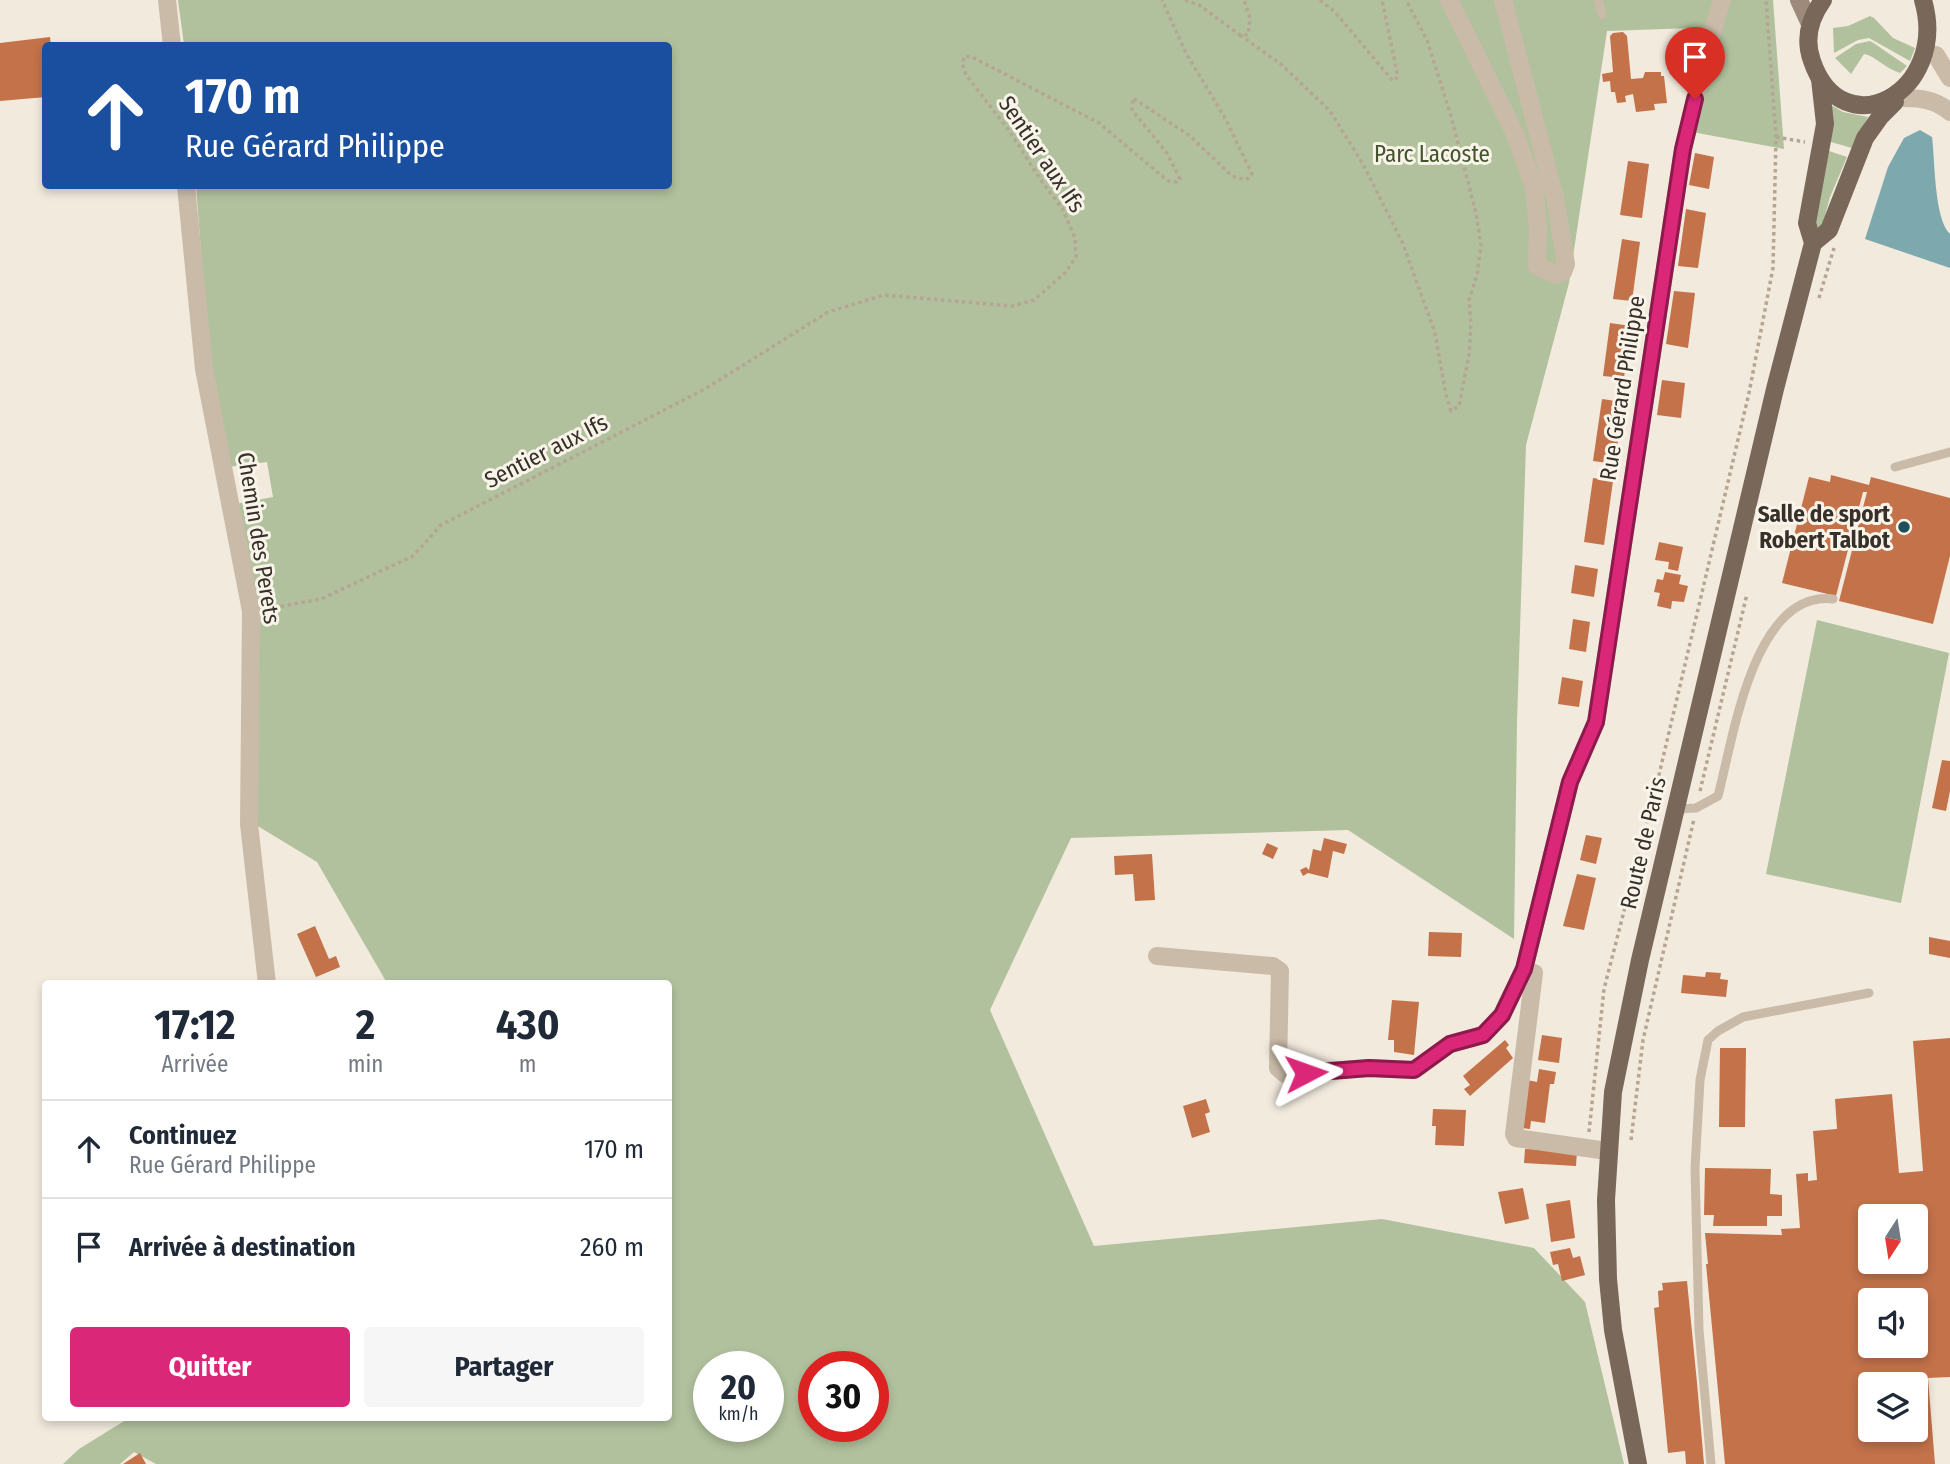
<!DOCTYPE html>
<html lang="fr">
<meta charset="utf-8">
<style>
:root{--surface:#fff;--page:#f6f6f7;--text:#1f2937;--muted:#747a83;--line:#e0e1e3;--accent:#db2777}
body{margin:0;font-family:"Fira Sans Condensed",sans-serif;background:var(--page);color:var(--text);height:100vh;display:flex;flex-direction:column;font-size:26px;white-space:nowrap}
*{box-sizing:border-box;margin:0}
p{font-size:23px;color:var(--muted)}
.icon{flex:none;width:38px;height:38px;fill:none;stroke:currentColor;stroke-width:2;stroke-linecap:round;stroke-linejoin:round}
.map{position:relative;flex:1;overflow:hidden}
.panel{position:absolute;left:42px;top:980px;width:630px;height:441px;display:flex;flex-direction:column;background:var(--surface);border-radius:7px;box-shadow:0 4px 10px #0003}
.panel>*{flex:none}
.top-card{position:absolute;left:42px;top:42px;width:630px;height:147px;border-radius:7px;box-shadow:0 4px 10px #0003;background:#1a4fa0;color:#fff;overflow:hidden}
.needle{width:46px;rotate:192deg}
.fabs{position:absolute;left:1858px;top:1204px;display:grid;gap:14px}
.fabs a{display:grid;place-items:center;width:70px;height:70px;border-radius:7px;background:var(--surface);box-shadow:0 4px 10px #0003;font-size:35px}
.speed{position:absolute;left:693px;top:1351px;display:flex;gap:14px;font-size:35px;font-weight:700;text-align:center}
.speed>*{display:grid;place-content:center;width:91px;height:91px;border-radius:50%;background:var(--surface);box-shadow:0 4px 10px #0003;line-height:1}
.speed small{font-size:18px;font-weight:400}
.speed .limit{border:10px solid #d22;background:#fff;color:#111}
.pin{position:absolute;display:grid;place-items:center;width:60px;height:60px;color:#fff;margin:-72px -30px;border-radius:50% 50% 50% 0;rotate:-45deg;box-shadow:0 0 7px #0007}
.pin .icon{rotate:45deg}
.me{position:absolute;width:77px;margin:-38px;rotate:86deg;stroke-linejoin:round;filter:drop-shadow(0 0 5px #0008)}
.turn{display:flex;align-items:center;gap:24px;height:147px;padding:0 28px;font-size:32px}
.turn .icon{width:91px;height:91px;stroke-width:2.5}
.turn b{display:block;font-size:49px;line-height:60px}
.eta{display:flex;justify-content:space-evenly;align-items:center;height:119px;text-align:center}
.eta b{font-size:42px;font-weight:700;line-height:49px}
.button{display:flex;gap:14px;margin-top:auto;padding:14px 28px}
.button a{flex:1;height:80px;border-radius:7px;background:var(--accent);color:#fff;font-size:28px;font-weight:700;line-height:80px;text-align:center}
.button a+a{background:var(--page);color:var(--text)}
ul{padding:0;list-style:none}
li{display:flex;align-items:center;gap:21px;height:98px;padding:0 28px;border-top:2px solid var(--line)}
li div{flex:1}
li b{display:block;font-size:26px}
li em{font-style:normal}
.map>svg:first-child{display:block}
.green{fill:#b1c19d;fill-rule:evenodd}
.water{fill:#7da8ae}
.building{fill:#c3724a;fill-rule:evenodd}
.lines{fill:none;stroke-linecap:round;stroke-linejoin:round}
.path{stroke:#b6a593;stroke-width:3.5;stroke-dasharray:3.5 3.5;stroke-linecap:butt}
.lane{stroke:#cabba9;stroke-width:9}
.street{stroke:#cabba9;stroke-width:18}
.secondary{stroke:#9d8a7a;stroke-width:18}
.primary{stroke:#79675a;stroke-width:18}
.route-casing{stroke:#8e194d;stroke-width:18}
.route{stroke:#db2777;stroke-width:12}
.poi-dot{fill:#1f4f58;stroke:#f9f4e9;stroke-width:2.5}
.labels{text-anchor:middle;stroke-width:6;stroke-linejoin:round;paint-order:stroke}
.street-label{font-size:23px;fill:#372f29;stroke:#f9f4e9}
.park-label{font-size:23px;fill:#43552d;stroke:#f9f4e9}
.poi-label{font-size:23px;font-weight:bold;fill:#372f29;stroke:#f9f4e9;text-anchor:end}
</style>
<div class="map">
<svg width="1950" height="1464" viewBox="0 0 1950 1464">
<rect width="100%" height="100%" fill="#f2eadd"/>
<g class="green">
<path d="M178,0h1595l11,149 -92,-17 1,-104 -86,3 -38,252 -43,162 -9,277 -3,217 -166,-109 -277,8 -81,172 104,236 288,-27 152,29 51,54 39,162h-1468l-22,-12 -14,12h-57l16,-15 50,-31h539v-434l-281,-1 -70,-121 -71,-43 4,-206 -15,-109 38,-7 -6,-35 -39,5 -19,-109 -13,-172h472v-140l-484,-1zM709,1367h59v59h-59zM814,1367h59v59h-59z"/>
<polygon points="1870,16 1874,18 1893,38 1915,48 1910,61 1869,38 1858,40 1834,53 1833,28 1848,26"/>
<path d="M1870,41l5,3 32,22 -7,7c-14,-4 -26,-18 -36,-19l-13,20 -16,-16 21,-14z"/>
<polygon points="1831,105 1843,112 1868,117 1852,148 1831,142"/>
<polygon points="1829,151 1847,157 1830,197 1822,227 1820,228 1814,224"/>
<polygon points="1817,620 1949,653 1901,903 1766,874"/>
</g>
<path class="water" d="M1920,130l12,7c3,23 2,82 18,97v34l-85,-29 23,-72 16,-29z"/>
<g class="building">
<polygon points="1623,32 1627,36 1631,79 1643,78 1645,72 1661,72 1661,76 1664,76 1667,103 1654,104 1655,110 1636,112 1633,94 1625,96 1626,102 1617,103 1615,92 1611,92 1610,81 1603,82 1602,74 1613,72 1610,36 1613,33"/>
<polygon points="50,37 51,46 46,46 46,97 0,101 0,43"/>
<polygon points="1695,153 1714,157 1709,189 1689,185"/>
<polygon points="1628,161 1649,164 1642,218 1620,215"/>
<polygon points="1686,209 1706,213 1698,268 1678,266"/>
<polygon points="1622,239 1640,242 1632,301 1613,299"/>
<polygon points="1674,291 1695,293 1688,348 1666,344"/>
<polygon points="1610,323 1631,326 1624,378 1603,376"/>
<polygon points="1662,380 1685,383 1681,418 1657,415"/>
<polygon points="1602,399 1623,402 1615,464 1593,461"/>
<polygon points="1831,475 1869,485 1871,477 1950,498 1950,556 1933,624 1839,601 1867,492 1863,492 1836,596 1782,583 1809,477 1830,482"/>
<polygon points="1593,478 1613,481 1604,545 1584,542"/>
<polygon points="1659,542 1683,547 1678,571 1668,569 1669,562 1655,560"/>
<polygon points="1575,565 1598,569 1594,597 1571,593"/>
<polygon points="1665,572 1681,575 1679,584 1688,586 1684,602 1672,601 1671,609 1657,606 1660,593 1654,592 1657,579 1663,580"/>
<polygon points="1573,619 1590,622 1586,652 1569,649"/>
<polygon points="1562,677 1583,681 1579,707 1558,704"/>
<polygon points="1942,760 1950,761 1950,791 1946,811 1932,808"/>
<polygon points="1586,835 1602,838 1596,864 1580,860"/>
<polygon points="1324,838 1347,844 1344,854 1333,851 1328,878 1308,873 1303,876 1300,870 1306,867 1309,870 1313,849 1321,851"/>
<polygon points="1267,843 1278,848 1273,859 1262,854"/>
<polygon points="1152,854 1155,900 1135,901 1133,874 1115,875 1114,856"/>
<polygon points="1577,874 1596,878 1584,930 1563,926"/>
<polygon points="315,926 329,959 336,956 340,967 316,977 297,934"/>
<polygon points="1429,932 1462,933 1461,957 1428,956"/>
<polygon points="1929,937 1950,941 1950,958 1929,954"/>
<polygon points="1706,972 1721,973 1720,979 1728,980 1726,997 1681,993 1683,975 1705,977"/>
<polygon points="1392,1000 1419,1002 1414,1055 1394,1052 1394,1040 1388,1040"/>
<polygon points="1542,1035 1562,1038 1559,1063 1538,1060"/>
<path d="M1950,1038v339l-22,1 7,86h-210l-19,-200h2l-3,-31 77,2 -1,-6 19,-1 -4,-54 12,-1v8l9,-1 -4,-49 24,-2 -2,-30 57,-5 7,79 24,-2 -10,-130zM1871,1216h45v46h-45zM1871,1300h45v46h-45zM1871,1384h45v46h-45z"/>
<polygon points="1505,1040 1509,1045 1506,1048 1513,1058 1470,1096 1464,1089 1470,1085 1463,1076"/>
<polygon points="1720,1048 1746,1048 1745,1127 1719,1127"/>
<polygon points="1539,1069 1556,1072 1554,1084 1550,1084 1545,1123 1531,1121 1530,1129 1522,1128 1527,1080 1537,1082"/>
<polygon points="1206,1099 1210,1112 1205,1114 1210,1132 1192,1138 1183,1106"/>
<polygon points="1433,1109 1466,1110 1464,1146 1435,1145 1436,1126 1432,1126"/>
<polygon points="1525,1149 1577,1151 1576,1166 1524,1163"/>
<polygon points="1705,1168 1771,1169 1770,1194 1782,1195 1782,1216 1767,1216 1767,1226 1713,1226 1714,1215 1704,1215"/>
<polygon points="1523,1188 1529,1219 1505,1224 1498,1192"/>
<polygon points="1570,1200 1575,1238 1551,1242 1546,1204"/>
<polygon points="1570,1248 1573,1258 1580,1256 1585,1275 1562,1281 1558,1264 1553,1265 1550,1252"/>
<polygon points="1687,1281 1697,1383 1704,1464 1686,1464 1685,1451 1668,1453 1654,1308 1659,1307 1658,1291 1663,1290 1662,1283"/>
<polygon points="140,1453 146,1464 123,1464"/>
</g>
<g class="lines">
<g class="path">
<polyline points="1185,0 1199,5 1240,35 1248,35 1250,18 1244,0"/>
<polyline points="1320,0 1335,12 1393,81 1398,77 1382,0"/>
<polyline points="1240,35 1282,65 1330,111 1363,164 1403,244 1435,333 1446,395 1451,411 1459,406 1469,355 1471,325 1469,300 1477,275 1481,245 1476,213 1451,116 1427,40 1406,0"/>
<polyline points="1776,137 1805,142"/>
<polyline points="1819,298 1834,248"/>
<polyline points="267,609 321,599 413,556 441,525 705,389 828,312 884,295 1012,306 1034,300 1065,273 1076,257 1075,238 1062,208 1042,182 1010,132 966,75 962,63 965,56 972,57 1099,123 1168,181 1176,182 1180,179 1167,153 1132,110 1133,98 1190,136 1232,176 1246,180 1252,174 1224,116 1186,53 1162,0"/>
<polyline points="1700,791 1747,594"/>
<polyline points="1589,1132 1604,989 1658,779 1749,393 1773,268 1776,137 1766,0"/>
<polyline points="1631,1140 1643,1040 1694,819"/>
</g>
<g class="lane">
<polyline points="1598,0 1602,14"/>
<polyline points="1895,467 1950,452"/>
<path d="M1676,809l20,-1 22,-12c15,-56 35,-206 115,-197"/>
<polyline points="1711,1464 1699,1330 1695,1168 1700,1080 1708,1040 1718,1031 1743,1017 1869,993"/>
</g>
<g class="street">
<polyline points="167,0 172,46"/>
<polyline points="1449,0 1515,134 1534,187 1538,227 1537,266 1556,275 1563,272 1566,264 1555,198 1503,0"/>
<polyline points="1936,55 1950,78"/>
<path d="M1904,98c17,0 32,2 46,14"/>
<polyline points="186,186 204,369 251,611 249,824 267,984"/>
<polyline points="1157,956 1273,966 1280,971 1278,1068 1285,1074 1369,1068 1414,1070 1450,1044 1483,1035 1502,1015 1524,969 1534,973 1514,1134 1516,1138 1607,1151"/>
<polyline points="1524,969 1570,782 1596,722 1683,149 1707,50 1722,0"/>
</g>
<polyline class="secondary" points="1799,0 1810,24"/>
<g class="primary">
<path d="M1823,0c-13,18 -19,39 -11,61 30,88 138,32 111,-61"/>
<polyline points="1813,243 1829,230 1865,138 1880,117 1895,102"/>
<polyline points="1638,1464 1613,1330 1608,1279 1606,1200 1613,1092 1640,960 1775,389 1813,243 1807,223 1825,124 1820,79"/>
</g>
</g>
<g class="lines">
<g class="route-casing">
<polyline id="route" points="1306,1073 1369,1068 1414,1070 1450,1044 1483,1035 1502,1015 1524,969 1570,782 1596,722 1683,149 1695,99"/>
</g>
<use href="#route" class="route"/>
</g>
<circle class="poi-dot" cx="1904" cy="527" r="7"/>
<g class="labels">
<g class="street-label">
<text transform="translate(1042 154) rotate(56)" y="8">Sentier aux Ifs</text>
<text transform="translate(1622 388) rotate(-81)" y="8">Rue Gérard Philippe</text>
<text transform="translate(546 451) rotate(-27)" y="8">Sentier aux Ifs</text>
<text transform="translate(259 538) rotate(81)" y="8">Chemin des Perets</text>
<text transform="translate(1643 843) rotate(-77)" y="8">Route de Paris</text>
</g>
<g class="park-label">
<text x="1432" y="162">Parc Lacoste</text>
</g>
<g class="poi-label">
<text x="1890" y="522">Salle de sport<tspan x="1890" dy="26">Robert Talbot</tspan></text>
</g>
</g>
</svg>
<div class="fabs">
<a><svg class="needle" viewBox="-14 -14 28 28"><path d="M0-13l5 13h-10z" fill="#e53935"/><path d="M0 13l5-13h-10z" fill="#747a83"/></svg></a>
<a><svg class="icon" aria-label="sound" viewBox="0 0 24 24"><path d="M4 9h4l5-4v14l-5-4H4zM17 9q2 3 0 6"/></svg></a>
<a><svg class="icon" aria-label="layers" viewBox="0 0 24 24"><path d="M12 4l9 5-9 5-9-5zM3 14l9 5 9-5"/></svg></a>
</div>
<div class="speed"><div>20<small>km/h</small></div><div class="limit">30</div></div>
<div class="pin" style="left:1695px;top:99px;background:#d93025"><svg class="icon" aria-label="arrive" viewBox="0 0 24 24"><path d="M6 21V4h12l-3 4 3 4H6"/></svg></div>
<svg class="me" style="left:1306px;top:1073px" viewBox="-20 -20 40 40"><path d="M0-17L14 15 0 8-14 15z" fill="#db2777" stroke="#fff" stroke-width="4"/></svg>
<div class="top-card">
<div class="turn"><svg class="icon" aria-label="ahead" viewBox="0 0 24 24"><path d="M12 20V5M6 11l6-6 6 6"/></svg><div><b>170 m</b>Rue Gérard Philippe</div></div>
</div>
<section class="panel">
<div class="eta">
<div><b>17:12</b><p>Arrivée</p></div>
<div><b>2</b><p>min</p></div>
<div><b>430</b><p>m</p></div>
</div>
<ul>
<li><svg class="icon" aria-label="ahead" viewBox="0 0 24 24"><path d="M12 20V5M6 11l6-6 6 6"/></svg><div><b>Continuez</b><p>Rue Gérard Philippe</p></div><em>170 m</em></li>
<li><svg class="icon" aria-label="arrive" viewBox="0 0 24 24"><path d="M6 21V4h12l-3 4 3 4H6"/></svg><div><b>Arrivée à destination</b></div><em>260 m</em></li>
</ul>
<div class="button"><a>Quitter</a><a>Partager</a></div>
</section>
</div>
